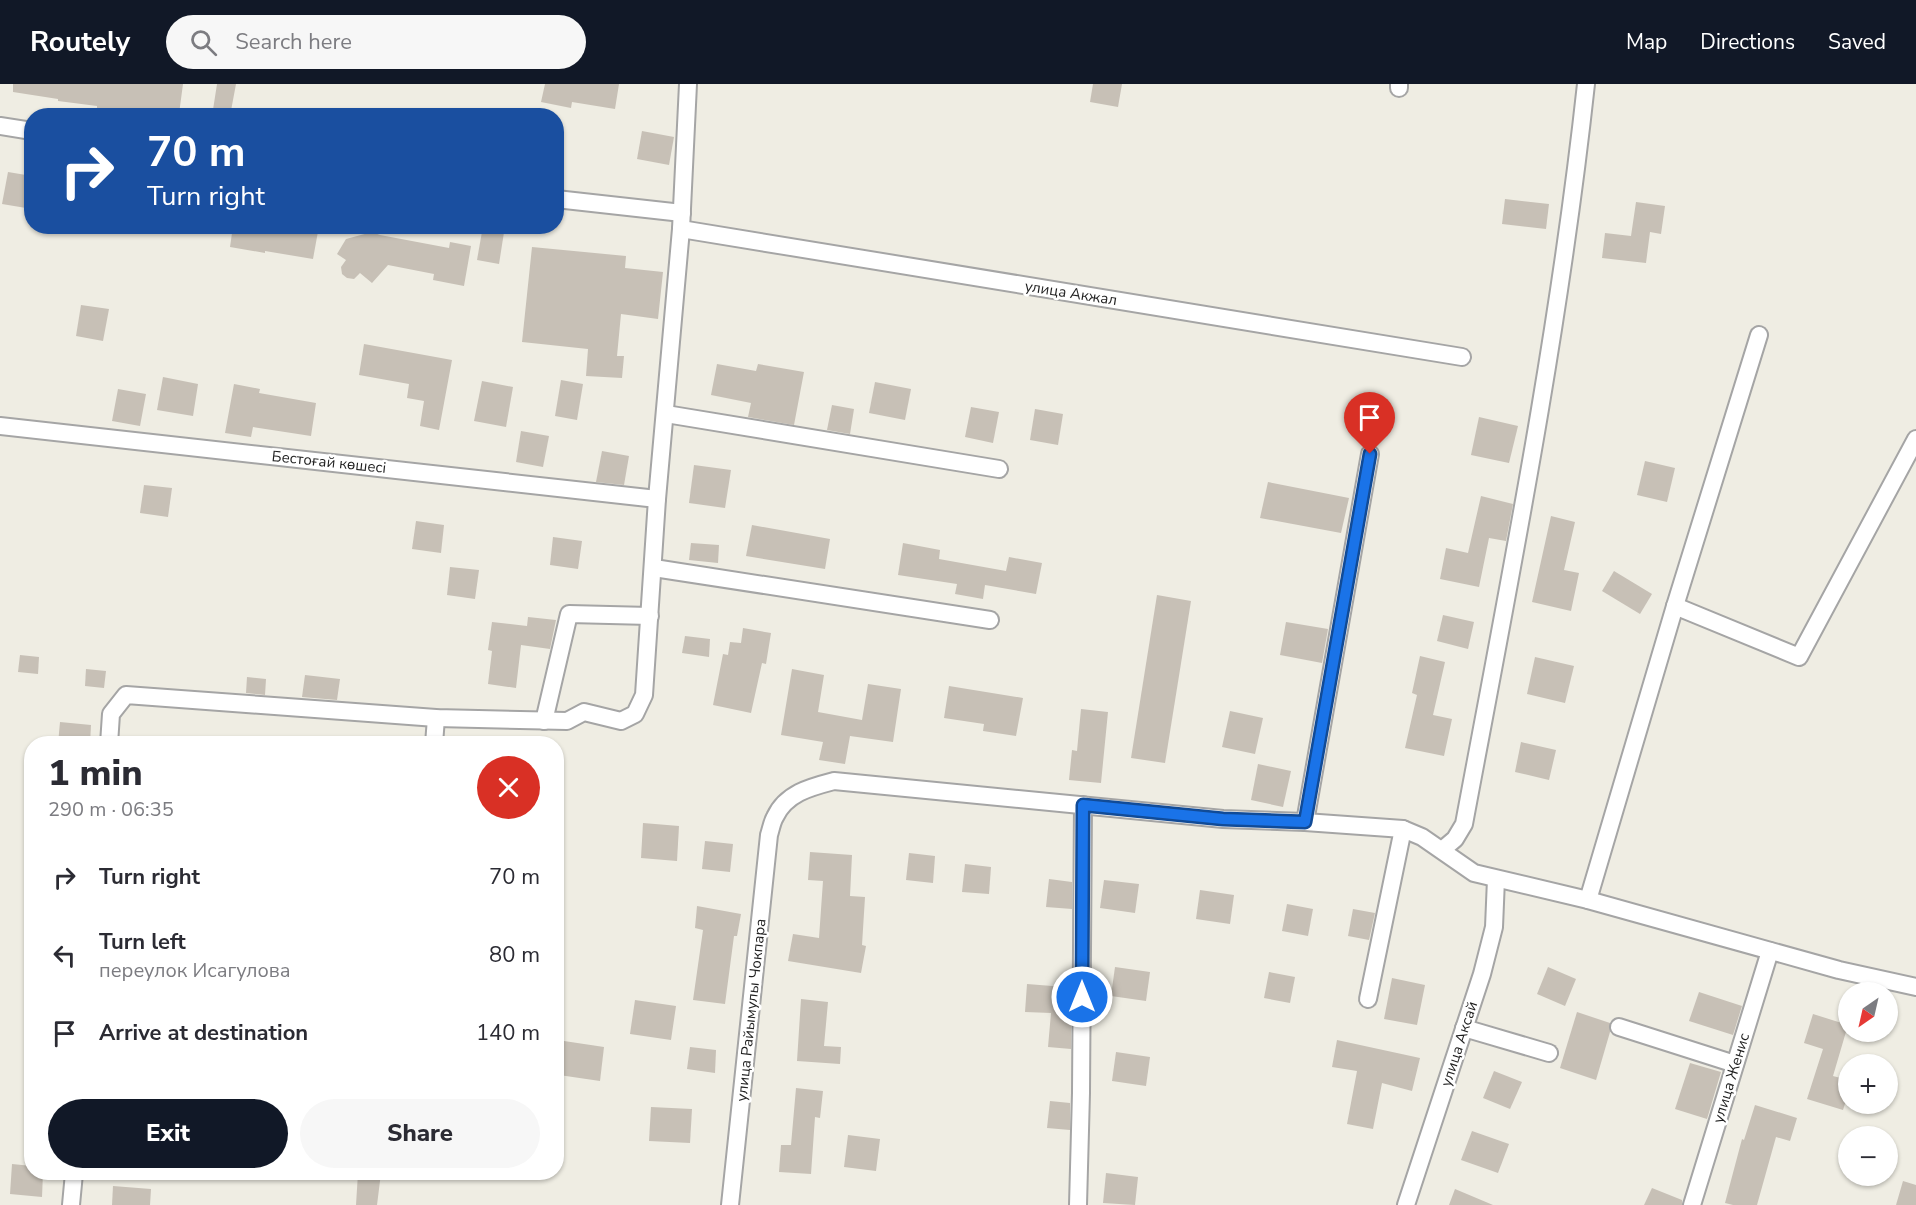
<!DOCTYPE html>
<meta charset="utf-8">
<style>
:root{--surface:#fff;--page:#f7f7f7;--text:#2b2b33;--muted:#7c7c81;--accent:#111827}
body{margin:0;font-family:"Nunito Sans",sans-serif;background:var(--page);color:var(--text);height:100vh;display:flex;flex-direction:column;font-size:22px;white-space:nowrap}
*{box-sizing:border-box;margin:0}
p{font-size:20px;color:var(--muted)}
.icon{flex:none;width:33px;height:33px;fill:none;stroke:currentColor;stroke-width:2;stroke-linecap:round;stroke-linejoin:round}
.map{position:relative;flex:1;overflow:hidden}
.side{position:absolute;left:24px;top:652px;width:540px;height:444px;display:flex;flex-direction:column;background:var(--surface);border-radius:24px;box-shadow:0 2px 4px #0004}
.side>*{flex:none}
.guide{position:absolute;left:24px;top:24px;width:540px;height:126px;border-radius:24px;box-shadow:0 2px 4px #0004;background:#1a4fa0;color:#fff;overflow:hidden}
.needle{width:39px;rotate:214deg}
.tools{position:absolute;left:1838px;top:898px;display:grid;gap:12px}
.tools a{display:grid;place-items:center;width:60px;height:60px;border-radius:50%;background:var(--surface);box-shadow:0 2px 4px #0004;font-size:30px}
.pin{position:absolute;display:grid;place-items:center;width:51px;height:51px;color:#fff;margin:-62px -26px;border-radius:50% 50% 50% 0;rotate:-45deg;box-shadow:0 0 6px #0007}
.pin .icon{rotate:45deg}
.me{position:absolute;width:66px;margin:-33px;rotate:0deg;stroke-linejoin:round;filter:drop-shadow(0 0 4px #0008)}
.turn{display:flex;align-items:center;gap:21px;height:126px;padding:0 24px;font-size:27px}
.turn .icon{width:78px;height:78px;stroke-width:2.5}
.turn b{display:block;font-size:42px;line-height:51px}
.round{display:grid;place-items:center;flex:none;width:63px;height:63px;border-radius:32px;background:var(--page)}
.overview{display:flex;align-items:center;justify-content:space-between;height:102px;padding:0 24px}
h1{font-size:36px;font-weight:800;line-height:45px}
.primary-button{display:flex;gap:12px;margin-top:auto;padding:12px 24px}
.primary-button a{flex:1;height:69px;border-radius:36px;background:var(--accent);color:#fff;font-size:24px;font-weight:800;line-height:69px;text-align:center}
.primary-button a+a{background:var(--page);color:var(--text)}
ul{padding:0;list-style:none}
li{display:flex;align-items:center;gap:18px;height:78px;padding:0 24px}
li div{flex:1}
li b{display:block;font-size:22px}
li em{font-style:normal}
header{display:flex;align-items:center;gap:36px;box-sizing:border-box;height:84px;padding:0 30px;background:var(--accent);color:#fff}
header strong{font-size:28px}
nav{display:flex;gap:33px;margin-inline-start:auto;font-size:21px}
.search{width:420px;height:54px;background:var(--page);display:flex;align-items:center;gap:15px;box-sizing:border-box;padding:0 21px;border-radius:33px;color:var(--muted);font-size:22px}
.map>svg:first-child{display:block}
.building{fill:#c7c0b6}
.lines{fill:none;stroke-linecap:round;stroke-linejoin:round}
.minor-casing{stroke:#a5a5a5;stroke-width:20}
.minor{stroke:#fff;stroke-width:16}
.route-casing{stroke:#114b97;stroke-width:15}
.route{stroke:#1a73e8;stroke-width:10}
.labels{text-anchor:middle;stroke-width:5;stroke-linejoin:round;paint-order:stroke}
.street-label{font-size:15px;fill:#1e1e1e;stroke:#fff}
</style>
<header>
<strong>Routely</strong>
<div class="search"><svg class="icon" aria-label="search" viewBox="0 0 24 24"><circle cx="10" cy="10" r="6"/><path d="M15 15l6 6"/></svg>Search here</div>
<nav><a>Map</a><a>Directions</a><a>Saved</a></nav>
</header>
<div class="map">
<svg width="1916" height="1121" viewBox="0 0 1916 1121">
<rect width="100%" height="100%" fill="#efede3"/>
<g class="building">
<polygon points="13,0 183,0 179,30 132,25 131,29 97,25 97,22 58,17 58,15 13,8"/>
<polygon points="217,0 236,0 230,32 212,32"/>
<polygon points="545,0 619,0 615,25 572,18 571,24 541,18"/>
<polygon points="1093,0 1122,0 1118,23 1090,18"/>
<polygon points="642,47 674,53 669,81 637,75"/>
<polygon points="8,88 32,92 32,125 2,120"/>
<polygon points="1505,115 1549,120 1546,145 1502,140"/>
<polygon points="1636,118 1665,122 1661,150 1650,148 1646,179 1602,174 1605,149 1631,152"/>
<polygon points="233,142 319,142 313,175 265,167 265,169 230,163"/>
<polygon points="483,142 505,142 499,180 477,176"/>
<polygon points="372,148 380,151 449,164 450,158 471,162 464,202 433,196 434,190 388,181 372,199 360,189 354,195 347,194 342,190 341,183 346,176 337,170 346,155"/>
<polygon points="532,163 626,172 625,184 663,188 658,235 621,230 617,272 624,272 622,294 586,292 588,265 522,258"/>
<polygon points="81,221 109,225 103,257 76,252"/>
<polygon points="364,260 452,276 439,346 420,342 424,317 407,314 409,300 359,291"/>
<polygon points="717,280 756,287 758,280 804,288 794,341 748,333 751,319 711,311"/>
<polygon points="163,293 198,300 193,332 157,326"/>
<polygon points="561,296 583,300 577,336 555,332"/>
<polygon points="482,297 513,303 506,343 474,337"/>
<polygon points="875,298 911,305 905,336 869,329"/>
<polygon points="234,300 260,305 259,309 316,319 311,352 253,343 251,353 225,349"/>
<polygon points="118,305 146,310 140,342 112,337"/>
<polygon points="832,321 854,325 850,350 827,346"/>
<polygon points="971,323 999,328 993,359 965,353"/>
<polygon points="1035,325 1063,330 1058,361 1030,356"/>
<polygon points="1479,333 1518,342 1509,379 1471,371"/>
<polygon points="521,347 549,352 543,383 516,378"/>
<polygon points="602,367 629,372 624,401 596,398"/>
<polygon points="1645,377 1675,384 1667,418 1637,411"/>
<polygon points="694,381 731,386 725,424 689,419"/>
<polygon points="1268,398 1349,414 1341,449 1260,434"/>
<polygon points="144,401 172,404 168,433 140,429"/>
<polygon points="1481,412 1513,420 1506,457 1489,454 1479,503 1440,495 1446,464 1468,469"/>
<polygon points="1551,432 1575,438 1564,486 1579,489 1571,527 1532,518"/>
<polygon points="416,437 444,441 441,469 412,465"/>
<polygon points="752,441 830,455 825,485 746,472"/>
<polygon points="553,453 582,457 578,485 550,481"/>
<polygon points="691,459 719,461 718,479 689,476"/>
<polygon points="903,459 940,466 939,475 1006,487 1009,473 1042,479 1036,510 985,501 983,515 955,510 957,500 898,491"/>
<polygon points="450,483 479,486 475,515 447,511"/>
<polygon points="1614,487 1652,510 1640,530 1602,507"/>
<polygon points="1157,511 1191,517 1165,679 1131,674"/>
<polygon points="1443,531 1474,538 1468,565 1437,557"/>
<polygon points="528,533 556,536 550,565 521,561 516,604 488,600 492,567 488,566 492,538 527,542"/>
<polygon points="1286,538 1328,545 1322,579 1280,571"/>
<polygon points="743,544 771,549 766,580 762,579 751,629 713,621 723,570 728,571 730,558 741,559"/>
<polygon points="685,552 710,555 709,573 682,569"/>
<polygon points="20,571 39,573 38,590 18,588"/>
<polygon points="1420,572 1445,578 1433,631 1452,635 1444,672 1405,664 1417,611 1412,609"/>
<polygon points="1535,573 1574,582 1565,619 1527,610"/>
<polygon points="86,585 106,587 104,604 85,602"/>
<polygon points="792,585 824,591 818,628 862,636 868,600 901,605 893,658 850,652 845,680 819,676 823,658 781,651"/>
<polygon points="305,591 340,595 337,616 302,613"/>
<polygon points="247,593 266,595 265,611 246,609"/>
<polygon points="949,602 1023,614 1016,652 983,647 984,640 944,634"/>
<polygon points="1081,625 1108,628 1101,699 1069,696 1072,666 1077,667"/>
<polygon points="1230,627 1263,634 1255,670 1222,663"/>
<polygon points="60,638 91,641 90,660 58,660"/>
<polygon points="1521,658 1556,666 1549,696 1515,688"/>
<polygon points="1258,680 1291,687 1283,723 1251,716"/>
<polygon points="643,739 679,742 677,777 641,774"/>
<polygon points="705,757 733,760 730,788 702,785"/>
<polygon points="810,768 852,771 850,812 865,813 862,861 866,862 861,889 788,877 793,850 819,854 823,797 808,796"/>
<polygon points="909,769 935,772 933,799 906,796"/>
<polygon points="965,780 991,783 989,810 962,808"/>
<polygon points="1049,795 1072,798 1072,825 1046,823"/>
<polygon points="1104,796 1139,800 1135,829 1100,824"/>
<polygon points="1200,806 1234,811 1230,840 1196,835"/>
<polygon points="1287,820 1313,825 1308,852 1282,847"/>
<polygon points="697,822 741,830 737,852 734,852 725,920 693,916 703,846 695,844"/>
<polygon points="1353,825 1375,829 1369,856 1348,852"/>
<polygon points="1115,883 1150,888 1146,917 1111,912"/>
<polygon points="1548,883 1576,895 1565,922 1537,910"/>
<polygon points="1269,888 1295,893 1290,919 1264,914"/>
<polygon points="1392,894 1425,901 1417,941 1384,935"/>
<polygon points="1027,900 1065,903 1064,917 1069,918 1068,937 1071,938 1071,965 1048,963 1051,929 1025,928"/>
<polygon points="1699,908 1742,922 1733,951 1689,937"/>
<polygon points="801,915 828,918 824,962 841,963 840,980 797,977"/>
<polygon points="635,916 676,922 671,956 630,950"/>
<polygon points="1577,928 1610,939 1610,948 1596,996 1560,984"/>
<polygon points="1813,930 1848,941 1833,992 1848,996 1848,1010 1843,1026 1807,1015 1823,965 1804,959"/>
<polygon points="1337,956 1420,974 1412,1007 1382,999 1373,1045 1347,1040 1357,987 1332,983"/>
<polygon points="564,957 604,963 600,997 559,991"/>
<polygon points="690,963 716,966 715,989 687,985"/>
<polygon points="1116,968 1150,973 1146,1002 1112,997"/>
<polygon points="1690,979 1721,988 1707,1035 1675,1025"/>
<polygon points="1494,987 1522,998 1510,1025 1483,1014"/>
<polygon points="796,1004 823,1007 820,1034 815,1033 811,1090 779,1088 781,1061 791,1061"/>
<polygon points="1050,1017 1070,1019 1070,1046 1047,1044"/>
<polygon points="1755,1021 1797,1034 1790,1057 1776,1053 1757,1121 1733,1121 1725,1119 1742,1055 1744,1056"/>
<polygon points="651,1023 692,1025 690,1059 649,1057"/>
<polygon points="1472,1047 1509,1060 1498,1089 1461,1076"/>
<polygon points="848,1051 880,1055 876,1087 844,1083"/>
<polygon points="12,1080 32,1082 32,1089 43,1089 42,1113 10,1110"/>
<polygon points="358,1089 381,1089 377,1121 356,1121"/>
<polygon points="1106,1089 1138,1093 1135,1121 1103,1119"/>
<polygon points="1903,1097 1916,1101 1916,1121 1896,1121"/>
<polygon points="113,1102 151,1105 150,1121 112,1121"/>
<polygon points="1652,1104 1682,1116 1682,1121 1644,1121"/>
<polygon points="1455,1105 1493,1121 1449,1121"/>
</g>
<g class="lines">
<g class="minor-casing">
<g id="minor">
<polyline points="1399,4 1399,0"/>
<polyline points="0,42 32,47"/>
<polyline points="556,115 682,129"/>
<polyline points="681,145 1462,273"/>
<polyline points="666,330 999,385"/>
<polyline points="0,342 657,415"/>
<polyline points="654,484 990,536"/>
<polyline points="1675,522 1799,573 1916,355"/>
<polyline points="544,637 569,530 650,532"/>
<polyline points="109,660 111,630 126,611 436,634 567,637 584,628 621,637 635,630 644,611 657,415 681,145 688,0"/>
<polyline points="434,660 436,634"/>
<polyline points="1305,738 1370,370"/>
<path d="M1442,766l13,-11 9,-15c46,-246 95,-491 122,-740"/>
<polyline points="1588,816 1675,522 1759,251"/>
<polyline points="1368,915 1403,745"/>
<polyline points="1619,943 1735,980"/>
<polyline points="1464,944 1549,969"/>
<polyline points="71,1121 74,1089"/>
<path d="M730,1121l39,-370c2,-6 3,-13 6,-18 11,-24 36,-30 59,-36l389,38 82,3 98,7 19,8 52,36 114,27 251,70 77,17"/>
<polyline points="1078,1121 1081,1009 1083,721"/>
<polyline points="1406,1121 1482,890 1494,843 1496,795"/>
<polyline points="1692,1121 1770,867"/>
</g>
</g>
<use href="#minor" class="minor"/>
</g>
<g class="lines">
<g class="route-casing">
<polyline id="route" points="1082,913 1083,721 1223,735 1305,738 1370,370"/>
</g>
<use href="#route" class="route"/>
</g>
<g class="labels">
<g class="street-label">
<text transform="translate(1071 209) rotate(9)" y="5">улица Акжал</text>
<text transform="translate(329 378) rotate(6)" y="5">Бестоғай көшесі</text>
<text transform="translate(751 926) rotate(-84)" y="5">улица Райымулы Чокпара</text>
<text transform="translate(1459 960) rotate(-72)" y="5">улица Аксай</text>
<text transform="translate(1731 994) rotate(-73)" y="5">улица Женис</text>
</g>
</g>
</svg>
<div class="tools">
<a><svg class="needle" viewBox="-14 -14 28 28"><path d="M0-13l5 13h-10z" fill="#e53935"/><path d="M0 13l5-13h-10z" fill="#7c7c81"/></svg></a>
<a>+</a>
<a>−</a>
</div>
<div class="pin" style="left:1370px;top:370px;background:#d93025"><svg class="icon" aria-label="arrive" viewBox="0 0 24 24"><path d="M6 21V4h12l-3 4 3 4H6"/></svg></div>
<svg class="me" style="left:1082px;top:913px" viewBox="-20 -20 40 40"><circle r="17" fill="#1a73e8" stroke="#fff" stroke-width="3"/><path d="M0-11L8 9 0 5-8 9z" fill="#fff"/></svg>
<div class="guide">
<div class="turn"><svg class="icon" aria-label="right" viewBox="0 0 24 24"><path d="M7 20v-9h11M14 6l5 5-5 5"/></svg><div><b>70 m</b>Turn right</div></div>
</div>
<section class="side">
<div class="overview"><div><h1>1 min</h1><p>290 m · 06:35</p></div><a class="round" style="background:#d93025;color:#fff"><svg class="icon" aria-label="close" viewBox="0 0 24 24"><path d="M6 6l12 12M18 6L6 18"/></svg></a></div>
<ul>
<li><svg class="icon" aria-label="right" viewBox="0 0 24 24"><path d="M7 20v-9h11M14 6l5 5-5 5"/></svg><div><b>Turn right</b></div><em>70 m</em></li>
<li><svg class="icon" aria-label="left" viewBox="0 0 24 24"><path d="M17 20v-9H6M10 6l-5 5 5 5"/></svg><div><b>Turn left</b><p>переулок Исагулова</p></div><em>80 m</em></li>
<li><svg class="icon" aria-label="arrive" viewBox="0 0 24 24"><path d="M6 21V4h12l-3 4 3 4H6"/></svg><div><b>Arrive at destination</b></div><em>140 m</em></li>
</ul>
<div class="primary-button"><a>Exit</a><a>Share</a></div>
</section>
</div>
